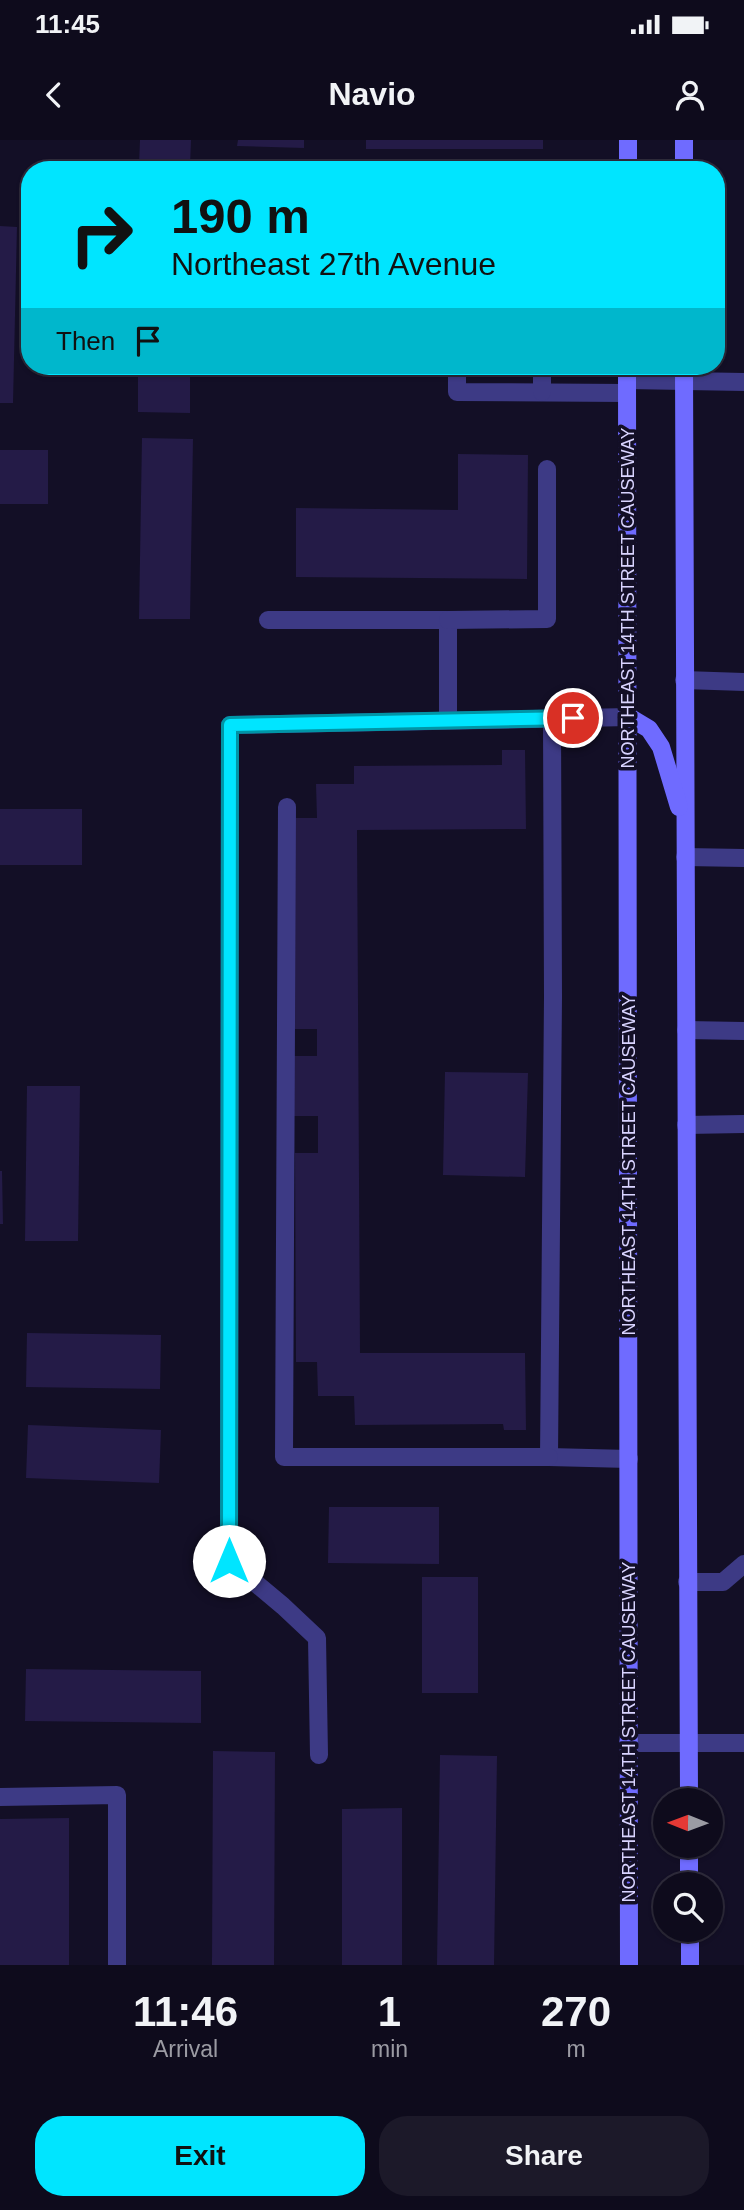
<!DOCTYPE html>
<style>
:root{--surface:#0e0b1c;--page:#1c1929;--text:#f1f3f6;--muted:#9b9ba3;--line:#2e2b3b;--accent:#00e5ff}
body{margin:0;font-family:Arial,sans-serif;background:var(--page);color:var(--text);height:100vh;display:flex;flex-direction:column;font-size:26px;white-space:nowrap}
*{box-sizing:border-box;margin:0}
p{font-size:23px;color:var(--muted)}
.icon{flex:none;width:38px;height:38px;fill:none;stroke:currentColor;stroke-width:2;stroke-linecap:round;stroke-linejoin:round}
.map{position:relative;height:1825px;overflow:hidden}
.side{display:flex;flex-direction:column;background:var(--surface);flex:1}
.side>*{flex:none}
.guide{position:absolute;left:21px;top:21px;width:704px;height:214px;border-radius:28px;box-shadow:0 2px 5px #0004,0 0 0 2px var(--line);background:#00e5ff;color:#111;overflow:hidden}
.needle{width:46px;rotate:271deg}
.controls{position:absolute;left:653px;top:1648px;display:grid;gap:14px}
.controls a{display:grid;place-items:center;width:70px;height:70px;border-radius:50%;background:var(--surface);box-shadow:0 2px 5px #0004,0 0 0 2px var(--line);font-size:35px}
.pin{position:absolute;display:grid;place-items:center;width:60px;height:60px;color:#fff;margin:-30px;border:4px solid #fff;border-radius:50%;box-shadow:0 2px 7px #0007}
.me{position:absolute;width:77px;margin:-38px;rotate:0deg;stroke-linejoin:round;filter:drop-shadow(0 0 5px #0008)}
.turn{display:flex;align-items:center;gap:24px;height:147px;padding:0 35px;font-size:32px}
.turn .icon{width:91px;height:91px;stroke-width:2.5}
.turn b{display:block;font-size:49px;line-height:60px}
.then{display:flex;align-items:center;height:66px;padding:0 35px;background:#0003;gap:14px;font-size:26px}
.eta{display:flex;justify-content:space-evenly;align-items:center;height:119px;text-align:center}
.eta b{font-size:42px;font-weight:700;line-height:49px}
.button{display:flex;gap:14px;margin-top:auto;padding:14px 35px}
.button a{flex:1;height:80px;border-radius:28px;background:var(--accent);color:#111;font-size:28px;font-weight:700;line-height:80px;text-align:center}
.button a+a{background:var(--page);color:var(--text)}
.status{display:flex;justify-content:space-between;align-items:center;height:49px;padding:0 35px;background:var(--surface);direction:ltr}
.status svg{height:19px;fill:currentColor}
header{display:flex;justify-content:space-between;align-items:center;height:91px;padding:0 35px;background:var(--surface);font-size:32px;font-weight:700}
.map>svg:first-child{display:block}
.building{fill:#241b47}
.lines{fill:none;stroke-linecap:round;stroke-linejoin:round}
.lane{stroke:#3d3a85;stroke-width:18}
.street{stroke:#3d3a85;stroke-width:18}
.secondary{stroke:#6f6bff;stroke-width:18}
.route-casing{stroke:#0095a6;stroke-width:18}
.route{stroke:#00e5ff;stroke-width:12}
.labels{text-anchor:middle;stroke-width:7;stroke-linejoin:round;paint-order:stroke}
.street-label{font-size:18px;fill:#d9d4ff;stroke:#130f26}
</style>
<div class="status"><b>11:45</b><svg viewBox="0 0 49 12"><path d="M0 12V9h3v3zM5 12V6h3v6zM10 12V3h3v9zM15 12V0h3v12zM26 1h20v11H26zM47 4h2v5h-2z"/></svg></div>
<header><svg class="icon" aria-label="back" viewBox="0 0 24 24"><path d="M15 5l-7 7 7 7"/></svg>Navio<svg class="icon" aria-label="person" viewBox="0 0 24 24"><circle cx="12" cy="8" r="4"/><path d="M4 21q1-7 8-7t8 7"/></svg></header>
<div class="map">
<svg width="744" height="1825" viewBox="0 0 744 1825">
<rect width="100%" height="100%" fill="#130f26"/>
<g class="building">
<polygon points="140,0 191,0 190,26 139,25"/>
<polygon points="238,0 304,0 304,8 237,6"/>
<rect x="366" y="0" width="177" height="9"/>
<polygon points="0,86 17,87 13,263 0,263"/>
<polygon points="138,226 190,226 190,273 138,272"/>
<polygon points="142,298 193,299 190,479 139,479"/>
<rect x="0" y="310" width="48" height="54"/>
<polygon points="458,314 528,315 527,439 296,437 296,368 458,370"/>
<polygon points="502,610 525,610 526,689 357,690 360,1213 525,1213 526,1290 504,1290 503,1284 355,1285 354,1256 318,1256 317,1222 296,1222 295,1013 318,1013 318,976 291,976 291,916 317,916 317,889 295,889 294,678 317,678 316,644 354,644 354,626 502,625"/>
<rect x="0" y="669" width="82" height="56"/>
<polygon points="445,932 528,933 525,1037 443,1035"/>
<polygon points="27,946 80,946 78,1101 25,1101"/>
<polygon points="0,1031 2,1031 3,1084 0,1084"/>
<polygon points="27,1193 161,1195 160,1249 26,1247"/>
<polygon points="28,1285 161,1290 159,1343 26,1338"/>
<polygon points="329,1367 439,1367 439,1424 328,1423"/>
<rect x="422" y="1437" width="56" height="116"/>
<polygon points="26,1529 201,1531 201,1583 25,1581"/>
<polygon points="213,1611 275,1612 274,1825 212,1825"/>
<polygon points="440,1615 497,1616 494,1825 437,1825"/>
<polygon points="402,1668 402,1825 342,1825 342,1669"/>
<polygon points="69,1678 69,1825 0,1825 0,1679"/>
</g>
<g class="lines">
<g class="lane">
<polyline points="457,226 457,252 627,253"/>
<polyline points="542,252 542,226"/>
<polyline points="268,480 448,480 448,580"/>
<polyline points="448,480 547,479 547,329"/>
<polyline points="552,579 553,857 549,1317 629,1319"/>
<polyline points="287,667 284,1317 549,1317"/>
<polyline points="685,717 744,718"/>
<polyline points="686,890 744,891"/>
<polyline points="686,985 744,984"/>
<polyline points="229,1421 283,1466 317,1498 319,1615"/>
<polyline points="687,1442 723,1442 744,1424"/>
<polyline points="0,1657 117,1655 117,1825"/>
</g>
<g class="street">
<polyline points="627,240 744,242"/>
<polyline points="684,540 744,542"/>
<polyline points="229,1421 230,585 629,577"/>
<polyline points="628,1603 744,1603"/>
</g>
<g class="secondary">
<polyline points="684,0 684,30"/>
<polyline points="628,30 628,0"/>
<polyline points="627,226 629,1825"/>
<polyline points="684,226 689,1661"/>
<polyline points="629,577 649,589 661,607 679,667"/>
<polyline points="689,1706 689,1745"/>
<polyline points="690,1790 690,1825"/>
</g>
</g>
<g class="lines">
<g class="route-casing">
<polyline id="route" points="229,1421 230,585 573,578"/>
</g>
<use href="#route" class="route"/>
</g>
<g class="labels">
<g class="street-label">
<text transform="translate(628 458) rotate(-90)" y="6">NORTHEAST 14TH STREET CAUSEWAY</text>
<text transform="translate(629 1025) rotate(-90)" y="6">NORTHEAST 14TH STREET CAUSEWAY</text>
<text transform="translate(629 1592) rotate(-90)" y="6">NORTHEAST 14TH STREET CAUSEWAY</text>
</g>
</g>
</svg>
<div class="controls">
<a><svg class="needle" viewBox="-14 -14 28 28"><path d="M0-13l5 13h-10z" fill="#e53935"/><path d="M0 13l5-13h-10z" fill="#9b9ba3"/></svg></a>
<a><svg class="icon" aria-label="search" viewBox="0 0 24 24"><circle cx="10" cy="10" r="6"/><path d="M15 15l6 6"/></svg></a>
</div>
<div class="pin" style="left:573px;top:578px;background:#d93025"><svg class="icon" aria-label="arrive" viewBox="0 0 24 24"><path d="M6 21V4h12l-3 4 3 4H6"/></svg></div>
<svg class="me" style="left:229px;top:1421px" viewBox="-20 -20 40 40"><circle r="19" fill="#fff"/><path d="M0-13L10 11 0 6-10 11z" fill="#00e5ff"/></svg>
<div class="guide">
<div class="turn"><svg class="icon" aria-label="right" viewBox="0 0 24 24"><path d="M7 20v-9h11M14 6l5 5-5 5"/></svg><div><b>190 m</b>Northeast 27th Avenue</div></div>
<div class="then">Then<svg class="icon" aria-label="arrive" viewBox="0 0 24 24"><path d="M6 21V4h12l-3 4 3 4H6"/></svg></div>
</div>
</div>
<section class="side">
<div class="eta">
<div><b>11:46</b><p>Arrival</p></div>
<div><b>1</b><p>min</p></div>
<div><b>270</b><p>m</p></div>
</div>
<div class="button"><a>Exit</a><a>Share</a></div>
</section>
